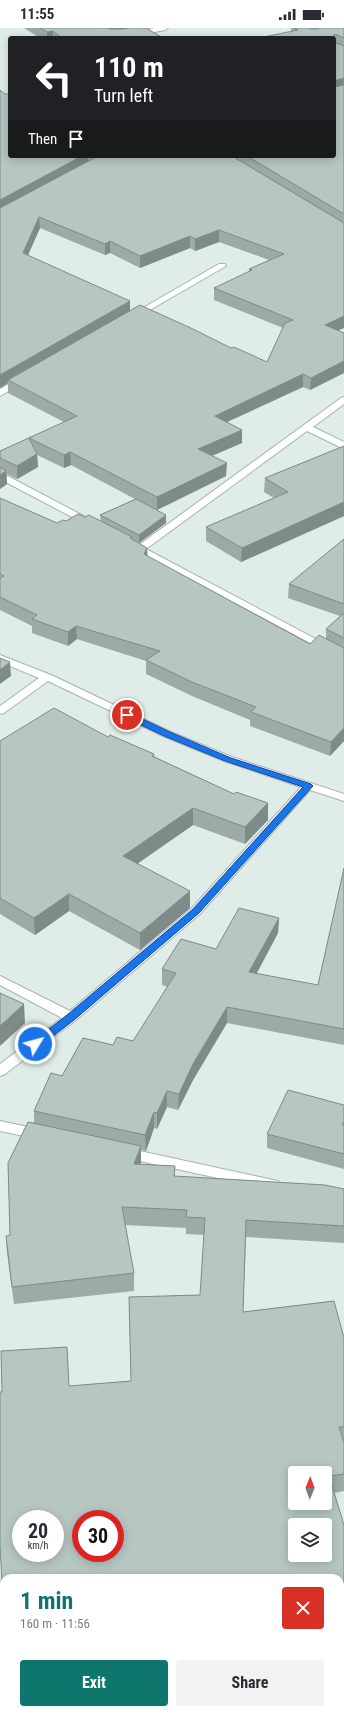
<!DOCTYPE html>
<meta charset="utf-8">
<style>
:root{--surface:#fff;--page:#f2f2f3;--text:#2b2b33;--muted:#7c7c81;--accent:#0f766e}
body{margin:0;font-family:"Roboto Condensed",sans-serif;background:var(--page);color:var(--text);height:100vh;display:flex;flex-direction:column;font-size:15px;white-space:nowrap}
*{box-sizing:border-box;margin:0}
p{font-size:13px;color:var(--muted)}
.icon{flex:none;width:22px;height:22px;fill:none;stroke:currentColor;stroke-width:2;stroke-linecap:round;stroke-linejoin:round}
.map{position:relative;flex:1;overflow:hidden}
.panel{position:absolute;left:0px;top:1546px;width:344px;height:140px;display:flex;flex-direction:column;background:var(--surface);border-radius:12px 12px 0 0;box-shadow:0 2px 10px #0003}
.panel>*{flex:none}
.top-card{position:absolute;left:8px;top:8px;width:328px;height:122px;border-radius:4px;box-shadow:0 2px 10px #0003;background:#202124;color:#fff;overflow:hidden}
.needle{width:26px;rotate:1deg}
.controls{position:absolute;left:288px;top:1438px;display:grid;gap:8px}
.controls a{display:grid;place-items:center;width:44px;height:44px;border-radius:4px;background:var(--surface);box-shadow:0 2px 10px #0003;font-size:20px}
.speed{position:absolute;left:12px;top:1482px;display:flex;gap:8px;font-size:20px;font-weight:700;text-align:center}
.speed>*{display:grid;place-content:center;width:52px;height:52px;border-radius:50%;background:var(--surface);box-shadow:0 2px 10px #0003;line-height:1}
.speed small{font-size:10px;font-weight:400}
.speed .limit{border:6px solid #d22;background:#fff;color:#111}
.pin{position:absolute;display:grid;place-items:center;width:34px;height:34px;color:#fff;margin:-17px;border:2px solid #fff;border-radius:50%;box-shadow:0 1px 4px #0007}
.me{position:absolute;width:44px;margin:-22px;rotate:53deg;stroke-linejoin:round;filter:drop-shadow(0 0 3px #0008)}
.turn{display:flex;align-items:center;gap:14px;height:84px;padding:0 20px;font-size:18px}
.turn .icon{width:52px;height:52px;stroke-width:2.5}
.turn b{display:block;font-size:28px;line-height:34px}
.then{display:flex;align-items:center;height:38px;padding:0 20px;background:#0003;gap:8px;font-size:15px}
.round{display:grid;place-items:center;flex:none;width:42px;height:42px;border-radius:4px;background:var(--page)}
.head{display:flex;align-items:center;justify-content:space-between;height:68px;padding:0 20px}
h1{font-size:24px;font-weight:700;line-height:30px;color:var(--accent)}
.cta{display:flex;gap:8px;margin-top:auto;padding:8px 20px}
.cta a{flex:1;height:46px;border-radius:4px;background:var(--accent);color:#fff;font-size:16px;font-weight:700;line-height:46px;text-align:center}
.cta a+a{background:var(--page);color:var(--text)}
.status{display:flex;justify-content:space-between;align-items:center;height:28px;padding:0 20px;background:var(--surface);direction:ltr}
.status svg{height:11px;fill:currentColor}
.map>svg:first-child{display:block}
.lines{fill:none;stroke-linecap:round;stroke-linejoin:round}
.street-casing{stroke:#a3b4b0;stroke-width:2}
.street{fill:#fff;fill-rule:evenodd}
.wall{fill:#9daaa7;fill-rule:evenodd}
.shaded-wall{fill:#7f8b88}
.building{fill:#b6c6c2;stroke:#7f8b88;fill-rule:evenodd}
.route{fill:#1a73e8;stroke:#114b97}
</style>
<div class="status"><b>11:55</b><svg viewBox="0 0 49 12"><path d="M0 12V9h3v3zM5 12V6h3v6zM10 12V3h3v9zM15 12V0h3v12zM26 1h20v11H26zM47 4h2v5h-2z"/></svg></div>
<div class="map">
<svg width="344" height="1686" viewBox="0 0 344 1686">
<rect width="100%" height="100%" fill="#e0ece8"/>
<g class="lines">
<g class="street-casing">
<g id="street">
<polygon points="155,0 168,0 165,2 123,10 110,10 113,8"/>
<polygon points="219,236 225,236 226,238 136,290 133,291 129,288"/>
<polygon points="21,349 25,352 24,354 0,368 0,361"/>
<polygon points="344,369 344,376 313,399 344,414 344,421 307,403 146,521 344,626 344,633 128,518 133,515 139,517 341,370"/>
<polygon points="0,444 93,493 95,495 93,497 87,497 0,451"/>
<polygon points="0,627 51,647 171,704 232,729 344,766 344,773 310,762 200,886 76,992 5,1046 0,1048 0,1036 62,990 0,957 0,948 70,983 192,880 301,759 224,733 163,708 48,653 4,685 0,686 0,678 39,650 0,634"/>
<polygon points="0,1093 38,1101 43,1103 45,1106 43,1109 38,1111 0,1103"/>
<polygon points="126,1120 273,1152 278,1153 280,1157 278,1161 273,1162 121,1129 119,1125 121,1121"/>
</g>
</g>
<use href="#street" class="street"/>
</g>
<g class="wall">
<polygon points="24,0 146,0 163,10 40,10"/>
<path d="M291,0h17l3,1v-1h33v300l-6,2 6,3v40l-34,17 -7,-3 -76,35 15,21 -30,13 14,20 -69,34 9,13 -27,20 8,13 163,88 16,-5v-10l14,-13 -52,-18 1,-14 55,-45v202l-14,15 -80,-30v-6l-58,-24 -46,-22v-13l-69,-22 -9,7 -36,-13v-7l-32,-16v-112l57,25 28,-6 16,4 -1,-6 35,-16 -64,-34 -7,3 -27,-13 1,12 -21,12 -10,-5v10l-7,5v-38l64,-29 -56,-29v-10l-8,5 10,-232h324l-43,-124zM40,200l65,27 5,-2 30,15 50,-20 5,3 24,-9 50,18 -20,9v3l-35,16v12l69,28 -16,34 -137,-52 -102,-55z"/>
<polygon points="344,418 344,488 241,534 206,513 206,499 274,470 264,464 265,450"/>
<polygon points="108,709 154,726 155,729 234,766 268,775 268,792 245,816 193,797 138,835 190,880 140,922 69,883 35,907 0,886 0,713"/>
<path d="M344,840v177l-117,-22 -34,57 -15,30 -11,-3 -10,22 -3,-1 -8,23 -5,-1v13l-1,1 35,2v10l150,9 19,4v54l-98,-6 -3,75 91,-11 10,37v153l-10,2 10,32v181h-4v-128h-336v132h27l-1,4h-30v-113l3,-1 -3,-54v-154h2l-1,-41 66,-4 2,39 62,-5 -2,-84 71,-2 4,-60 -18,-1v-6l-61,-3 9,48v18l-120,13 -7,-51 -1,-17 4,-1 -2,-72 20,-41 6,1v-12l17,-38 11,3 21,-38 30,7 4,-8 16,4 35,-54 -6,-2v-16l19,-30 35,10 23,-41 40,10 -1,15 -22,41 62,11zM295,1445h30v30h-30zM21,1491h34v34h-34zM81,1491h34v34h-34zM295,1497h30v30h-30z"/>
<polygon points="344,1077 344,1141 267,1120 267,1106"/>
<polygon points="92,1682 165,1682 165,1686 93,1686"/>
<polygon points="292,1682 340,1682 342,1686 293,1686"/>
</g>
<g class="shaded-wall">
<polygon points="109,0 133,0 113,7"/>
<polygon points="53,3 53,10 47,10 47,4"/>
<polygon points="335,6 335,17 334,17 334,10 333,10 333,8"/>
<polygon points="344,50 344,61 334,64 334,53"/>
<polygon points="82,128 88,128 88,136 0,184 0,172"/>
<polygon points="39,189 40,200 24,236 23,225"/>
<polygon points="219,202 219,214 195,223 195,211"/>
<polygon points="190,208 190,220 140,240 140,228"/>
<polygon points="110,213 110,225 105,227 105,216"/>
<polygon points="130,273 130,285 8,352 8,355 0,360 0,347"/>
<polygon points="344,288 344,300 324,309 325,297"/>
<polygon points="344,333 344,345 310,362 311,350"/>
<polygon points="303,346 303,359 214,400 215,388"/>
<polygon points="242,402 242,415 197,434 198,421"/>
<polygon points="70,424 71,437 64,440 64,427"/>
<polygon points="37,426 38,439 17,451 17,438"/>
<polygon points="227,435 226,448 157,482 157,469"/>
<polygon points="6,443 7,456 0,461 0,447"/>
<polygon points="344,474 344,488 241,534 242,520"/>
<polygon points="166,487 166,495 139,515 139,507"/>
<polygon points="147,520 148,533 144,526"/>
<polygon points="76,598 77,611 68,618 68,604"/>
<polygon points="10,634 11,648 0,656 0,642"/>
<polygon points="344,700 344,713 330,728 331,714"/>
<polygon points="268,775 268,792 245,816 245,799"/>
<polygon points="193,780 193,797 124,845 123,828"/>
<polygon points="190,863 190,880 140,922 140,905"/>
<polygon points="69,866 69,883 35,907 34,890"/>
<polygon points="279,890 278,905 249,960 249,944"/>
<polygon points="24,976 25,995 0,1018 0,998"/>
<polygon points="227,979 227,995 193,1052 178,1082 179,1066 193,1036"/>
<polygon points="167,1063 167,1079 157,1101 157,1085"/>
<polygon points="154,1084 154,1100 146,1123 145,1107"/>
<polygon points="141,1118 141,1135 134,1153 134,1136"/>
<polygon points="28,1682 31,1682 30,1686 27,1686"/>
</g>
<g class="building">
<polygon points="40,0 109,0 109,1 123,1 129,0 146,0 163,10 62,10 53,3 47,4"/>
<polygon points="294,0 308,0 310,1 318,1 319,0 344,0 344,10 335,6 333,8 333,10 259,10 298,2"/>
<polygon points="334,14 344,18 344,50 334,53"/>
<polygon points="344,57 344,186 247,128 334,128 334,58 335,59"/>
<polygon points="0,62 5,66 10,66 10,128 82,128 0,172"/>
<polygon points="97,128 232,128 344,195 344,288 325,297 344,305 344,333 311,350 303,346 215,388 242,402 198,421 227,435 157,469 70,424 64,427 29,410 37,426 17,438 0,430 0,423 77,388 8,352 140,277 193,301 231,320 234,319 267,334 285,295 293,292 214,260 252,242 249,241 284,226 219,202 195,211 190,208 140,228 110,213 105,216 39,189 23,225 130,273 0,347 0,180 96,129"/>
<polygon points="344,418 344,474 242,520 206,499 288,464 265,450"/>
<polygon points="0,439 6,443 0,447"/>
<polygon points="0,470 57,495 63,492 66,493 78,486 85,489 89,487 132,509 130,510 147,520 144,526 310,616 319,607 344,620 344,700 331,714 251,684 256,679 192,654 146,632 160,623 76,598 68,604 32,591 37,587 0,569 0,550 4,548 0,546"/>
<polygon points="136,471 166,487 139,507 100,487"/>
<polygon points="344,511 344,576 289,556"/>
<polygon points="344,585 344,610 326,601"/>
<polygon points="0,630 10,634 0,642"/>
<polygon points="54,680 108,709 110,707 154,726 152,728 234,766 236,764 268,775 245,799 193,780 123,828 190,863 140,905 69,866 34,890 0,870 0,713"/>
<polygon points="344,840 344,1001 227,979 193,1036 179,1066 167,1063 157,1085 154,1084 145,1107 34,1083 51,1045 62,1048 83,1010 113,1017 117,1009 133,1013 176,945 162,941 181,911 216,921 239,880 279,890 249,944 318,957"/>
<polygon points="0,965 24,976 0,998"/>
<polygon points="288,1062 344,1077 344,1093 342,1097 344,1097 344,1126 267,1106"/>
<path d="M28,1094l113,24 -7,18 41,2 -1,10 151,9 19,4v37l-98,-6 -3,92 91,-11 10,37v89h-5l5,16v31l-15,2 15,49v164h-4v-111h-336v132h24l-1,4h-27v-113l3,-1 -3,-54v-154h2l-1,-41 66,-4 2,39 62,-5 -2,-84 71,-2 5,-77 -19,-1 1,-7 -65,-3 12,66 -122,14 -6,-51 4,-1 -2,-72zM295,1445h30v30h-30zM21,1491h34v34h-34zM81,1491h34v34h-34zM295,1497h30v30h-30z"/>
<polygon points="340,1678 342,1686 297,1686 297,1682 340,1682"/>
</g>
<polygon class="route" points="124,685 130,685 170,704 231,730 311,756 313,758 199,885 74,992 39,1019 35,1020 30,1016 32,1014 67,987 193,881 303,759 225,733 164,708 124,689 123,687"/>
</svg>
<div class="controls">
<a><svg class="needle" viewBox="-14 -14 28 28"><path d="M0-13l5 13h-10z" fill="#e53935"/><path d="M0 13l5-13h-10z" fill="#7c7c81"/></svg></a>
<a><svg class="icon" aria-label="layers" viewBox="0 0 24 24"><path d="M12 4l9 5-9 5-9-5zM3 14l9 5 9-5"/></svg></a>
</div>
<div class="speed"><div>20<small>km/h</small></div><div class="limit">30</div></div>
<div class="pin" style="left:127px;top:687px;background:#d93025"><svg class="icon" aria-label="arrive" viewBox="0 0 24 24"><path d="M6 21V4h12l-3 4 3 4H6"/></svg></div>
<svg class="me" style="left:35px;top:1016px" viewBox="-20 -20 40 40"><circle r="17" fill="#1a73e8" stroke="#fff" stroke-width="3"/><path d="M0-11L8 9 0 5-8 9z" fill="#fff"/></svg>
<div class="top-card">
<div class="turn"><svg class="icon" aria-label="left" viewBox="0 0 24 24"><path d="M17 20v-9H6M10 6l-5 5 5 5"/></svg><div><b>110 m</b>Turn left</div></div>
<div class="then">Then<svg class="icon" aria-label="arrive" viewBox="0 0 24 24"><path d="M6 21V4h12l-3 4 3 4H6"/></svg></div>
</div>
<section class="panel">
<div class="head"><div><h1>1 min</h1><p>160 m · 11:56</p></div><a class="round" style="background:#d93025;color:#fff"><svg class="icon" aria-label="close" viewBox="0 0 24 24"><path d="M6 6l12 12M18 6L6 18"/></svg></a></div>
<div class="cta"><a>Exit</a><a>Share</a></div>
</section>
</div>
